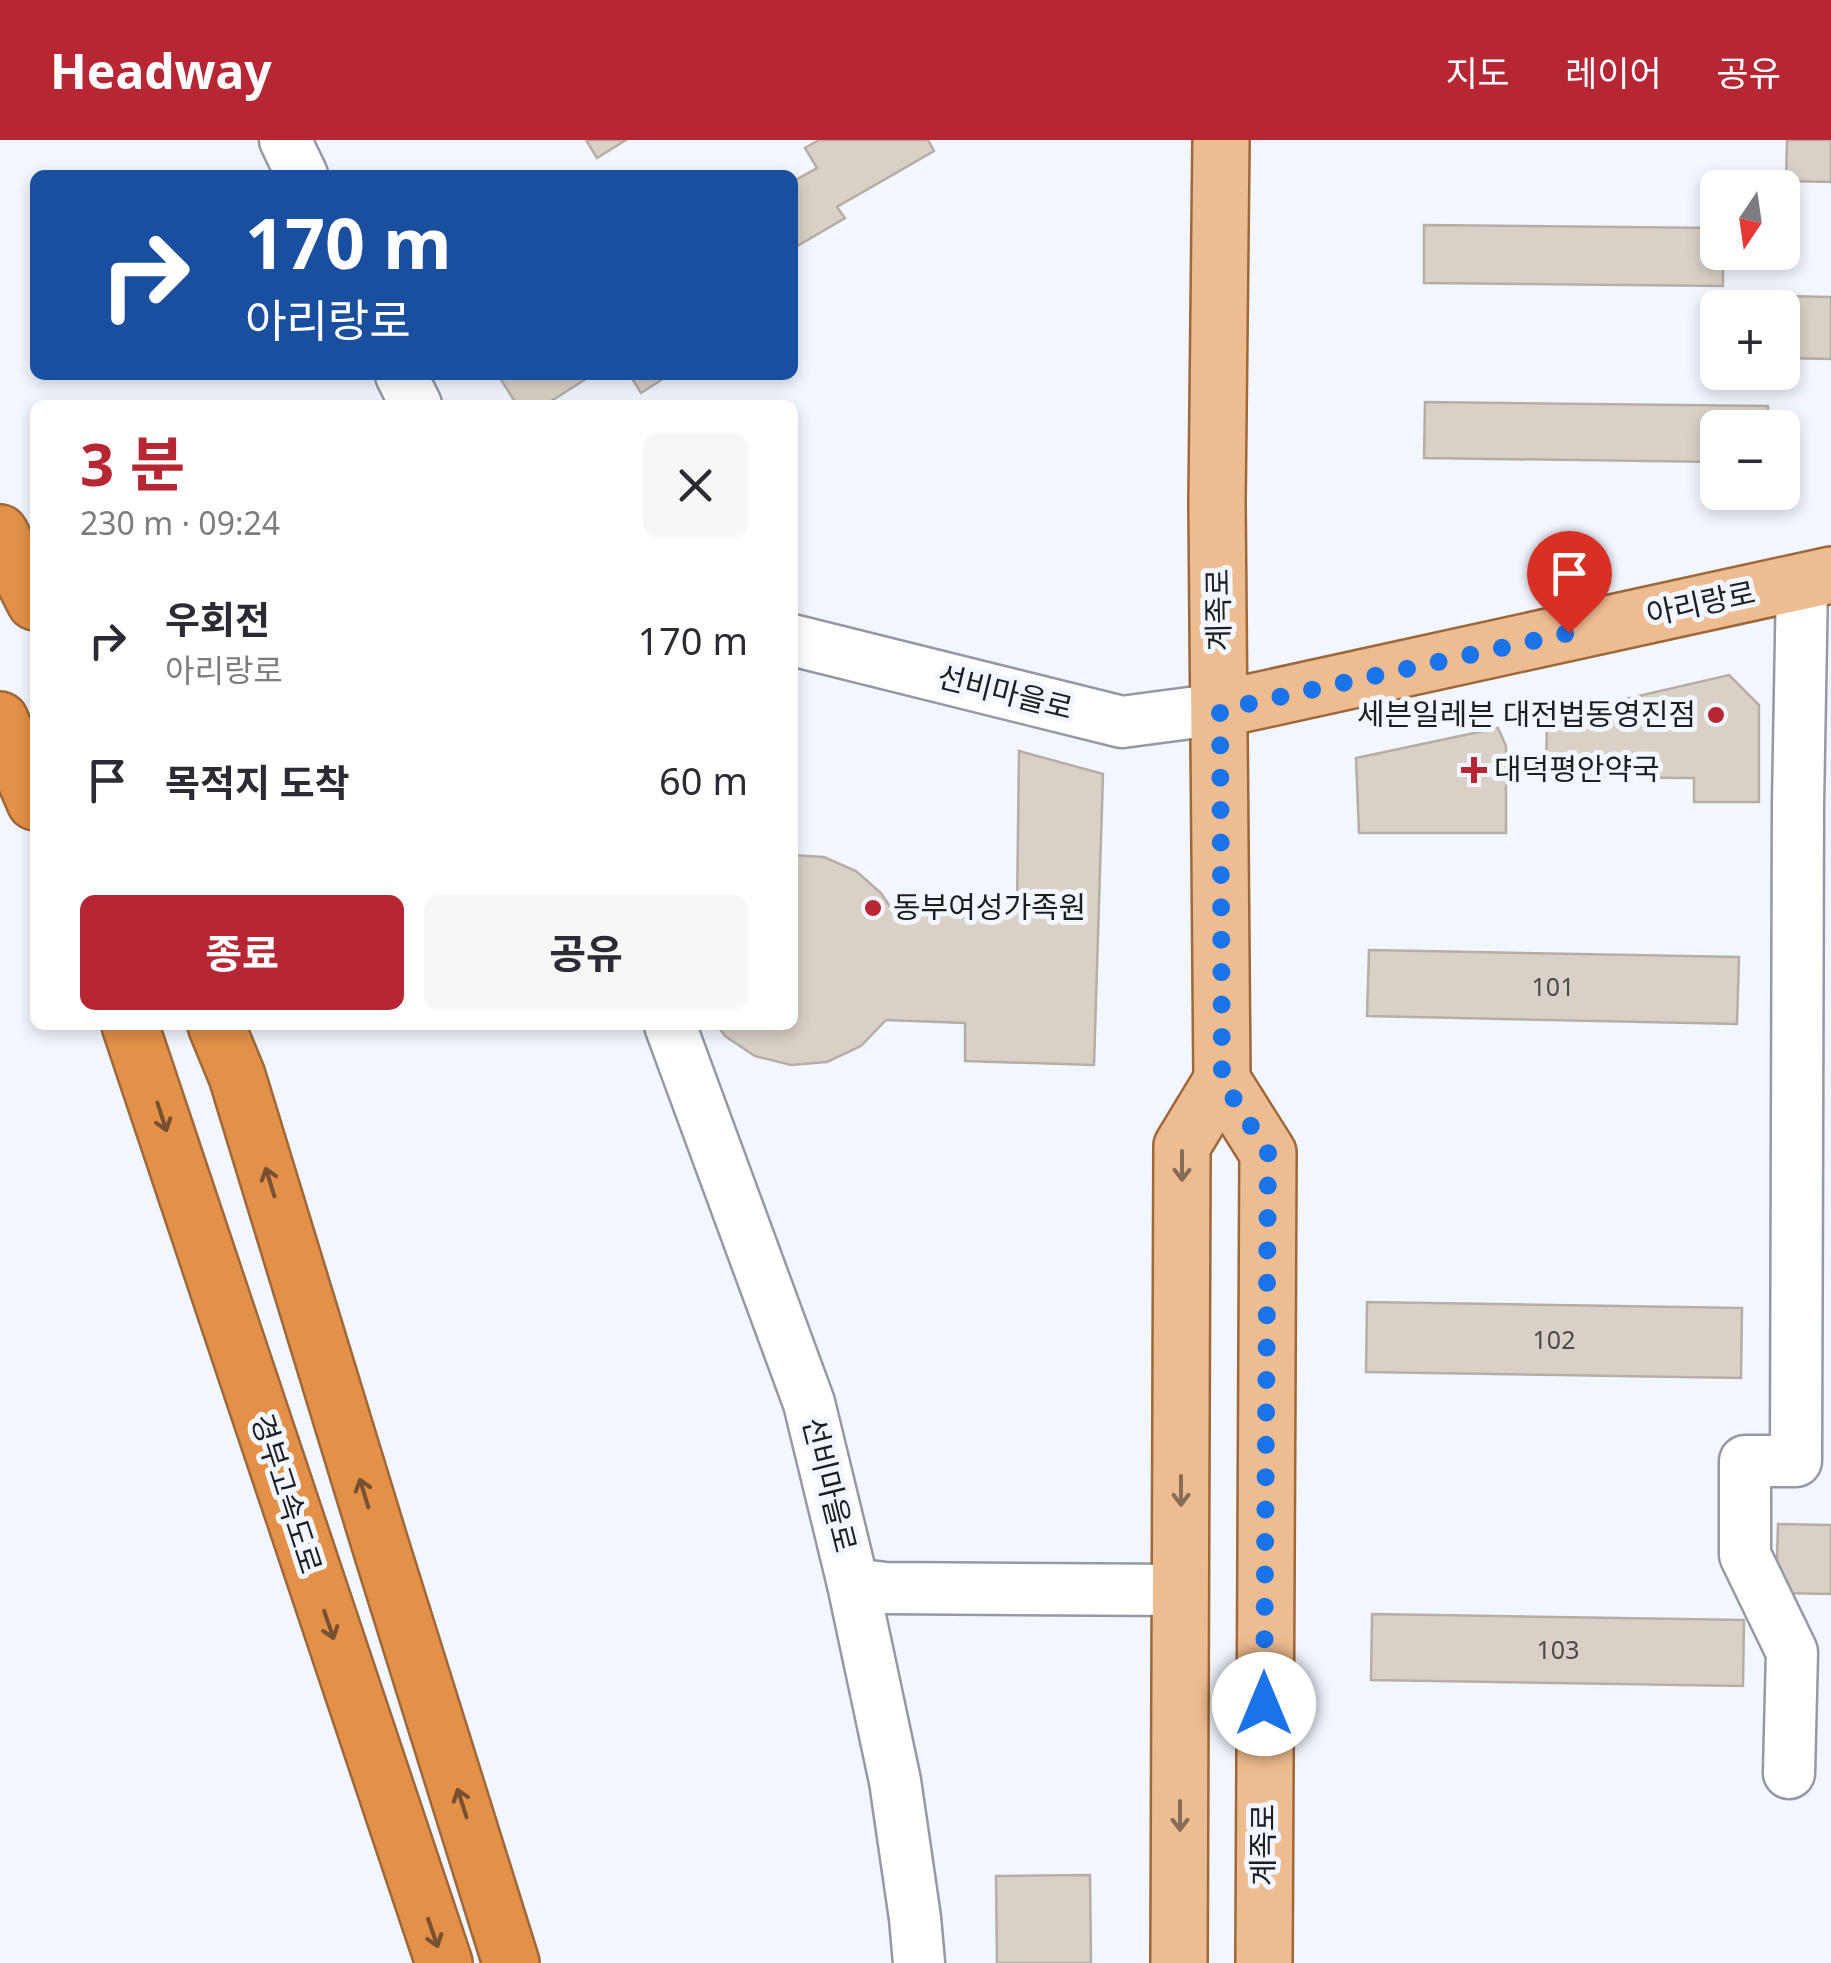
<!DOCTYPE html>
<html lang="ko">
<meta charset="utf-8">
<style>
:root{--surface:#fff;--page:#f7f7f7;--text:#2b2b33;--muted:#7c7c81;--accent:#b72633}
body{margin:0;font-family:"Noto Sans","Noto Sans KR",sans-serif;background:var(--page);color:var(--text);height:100vh;display:flex;flex-direction:column;font-size:38px;white-space:nowrap}
*{box-sizing:border-box;margin:0}
p{font-size:32px;color:var(--muted)}
.icon{flex:none;width:55px;height:55px;fill:none;stroke:currentColor;stroke-width:2;stroke-linecap:round;stroke-linejoin:round}
.map{position:relative;flex:1;overflow:hidden}
.sheet{position:absolute;left:30px;top:260px;width:768px;height:630px;display:flex;flex-direction:column;background:var(--surface);border-radius:15px;box-shadow:0 5px 15px #0003}
.sheet>*{flex:none}
.banner{position:absolute;left:30px;top:30px;width:768px;height:210px;border-radius:15px;box-shadow:0 5px 15px #0003;background:#1a4fa0;color:#fff;overflow:hidden}
.needle{width:65px;rotate:193deg}
.controls{position:absolute;left:1700px;top:30px;display:grid;gap:20px}
.controls a{display:grid;place-items:center;width:100px;height:100px;border-radius:15px;background:var(--surface);box-shadow:0 5px 15px #0003;font-size:50px}
.pin{position:absolute;display:grid;place-items:center;width:85px;height:85px;color:#fff;margin:-102px -42px;border-radius:50% 50% 50% 0;rotate:-45deg;box-shadow:0 0 10px #0007}
.pin .icon{rotate:45deg}
.me{position:absolute;width:110px;margin:-55px;rotate:0deg;stroke-linejoin:round;filter:drop-shadow(0 0 8px #0008)}
.turn{display:flex;align-items:center;gap:35px;height:210px;padding:0 50px;font-size:45px}
.turn .icon{width:130px;height:130px;stroke-width:2.5}
.turn b{display:block;font-size:70px;line-height:85px}
.round{display:grid;place-items:center;flex:none;width:105px;height:105px;border-radius:15px;background:var(--page)}
.overview{display:flex;align-items:center;justify-content:space-between;height:170px;padding:0 50px}
h1{font-size:60px;font-weight:700;line-height:75px;color:var(--accent)}
.action{display:flex;gap:20px;margin-top:auto;padding:20px 50px}
.action a{flex:1;height:115px;border-radius:15px;background:var(--accent);color:#fff;font-size:40px;font-weight:700;line-height:115px;text-align:center}
.action a+a{background:var(--page);color:var(--text)}
ul{padding:0;list-style:none}
li{display:flex;align-items:center;gap:30px;height:140px;padding:0 50px}
li div{flex:1}
li b{display:block;font-size:38px}
li em{font-style:normal}
header{display:flex;align-items:center;gap:60px;box-sizing:border-box;height:140px;padding:0 50px;background:var(--accent);color:#fff}
header strong{font-size:48px}
nav{display:flex;gap:55px;margin-inline-start:auto;font-size:35px}
.map>svg:first-child{display:block}
.building{fill:#d9d1c8;stroke:#b6aea6;stroke-width:2.5}
.lines{fill:none;stroke-linecap:round;stroke-linejoin:round}
.minor-casing{stroke:#9499a2;stroke-width:55}
.major-casing{stroke:#9d683a;stroke-width:60}
.highway-casing{stroke:#9d683a;stroke-width:60}
.minor{stroke:#fff;stroke-width:50}
.major{stroke:#eebc91;stroke-width:55}
.highway{stroke:#e39048;stroke-width:55}
.oneway{stroke:#765133}
.oneway2{stroke:#856d59}
.route{stroke:#1a73e8;stroke-width:18;stroke-dasharray:0 32.4}
.poi-dot{fill:#b72633;stroke:#f2f7ff;stroke-width:4}
.labels{text-anchor:middle;stroke-width:10;stroke-linejoin:round;paint-order:stroke}
.number-label{font-size:25px;fill:#4b4b4b}
.street-label{font-size:30px;fill:#1c1e21;stroke:#f2f7ff}
.poi-label{font-size:30px;fill:#1c1e21;stroke:#f2f7ff;text-anchor:start}
</style>
<header>
<strong>Headway</strong>
<nav><a>지도</a><a>레이어</a><a>공유</a></nav>
</header>
<div class="map">
<svg width="1831" height="1823" viewBox="0 0 1831 1823">
<rect width="100%" height="100%" fill="#f2f7ff"/>
<g class="building">
<polygon points="586,0 626,0 597,18"/>
<polygon points="819,0 928,0 934,11 837,67 845,78 792,109 792,42 817,28 805,8"/>
<polygon points="1787,0 1831,0 1831,42 1786,41"/>
<polygon points="1424,85 1718,88 1718,112 1723,112 1723,146 1424,143"/>
<polygon points="1785,156 1831,157 1831,219 1784,218"/>
<polygon points="498,235 592,235 545,265 517,265"/>
<polygon points="630,235 669,235 641,253"/>
<polygon points="1425,262 1768,266 1768,288 1718,288 1718,322 1424,318"/>
<polygon points="1729,535 1759,565 1759,662 1694,662 1694,638 1546,637 1547,577"/>
<polygon points="1498,588 1506,606 1506,693 1359,693 1356,618"/>
<polygon points="1019,611 1103,634 1094,925 965,921 965,883 886,880 861,906 827,922 791,925 755,916 725,896 717,885 792,885 792,715 824,717 856,731 881,753 891,768 1017,769"/>
<polygon points="1369,810 1739,817 1737,884 1367,876"/>
<polygon points="1367,1162 1742,1168 1741,1238 1366,1232"/>
<polygon points="1778,1384 1831,1385 1831,1454 1776,1453"/>
<polygon points="1372,1474 1744,1480 1743,1546 1371,1540"/>
<polygon points="1090,1735 1091,1823 997,1823 996,1736"/>
</g>
<g class="lines">
<g class="minor-casing">
<g id="minor">
<polyline points="285,0 302,35"/>
<polyline points="401,235 416,265"/>
<polyline points="792,500 1122,582 1220,569"/>
<polyline points="670,885 809,1263 853,1444 895,1641 915,1778 919,1823"/>
<polyline points="853,1444 885,1448 1181,1450"/>
<polyline points="1789,1633 1792,1512 1745,1415 1745,1321 1796,1321 1798,664 1802,442"/>
</g>
</g>
<g class="major-casing">
<g id="major">
<polyline points="1220,569 1831,435"/>
<polyline points="1222,940 1268,1013 1264,1823"/>
<polyline points="1179,1823 1182,1006 1222,940 1217,362 1221,0"/>
</g>
</g>
<g class="highway-casing">
<g id="highway">
<polyline points="0,393 35,462"/>
<polyline points="0,580 35,662"/>
<polyline points="130,885 444,1823"/>
<polyline points="216,885 237,936 380,1404 511,1823"/>
</g>
</g>
<use href="#minor" class="minor"/>
<use href="#major" class="major"/>
<use href="#highway" class="highway"/>
</g>
<defs><path id="oneway-shaft" d="M-6 0H5M1.5-3L5.5 0L1.5 3" fill="none" stroke-width="1.6" stroke-linecap="round" stroke-linejoin="round" transform="scale(2.5)"/></defs>
<g class="oneway">
<use href="#oneway-shaft" transform="translate(162 977) rotate(72)"/>
<use href="#oneway-shaft" transform="translate(270 1042) rotate(-107)"/>
<use href="#oneway-shaft" transform="translate(364 1353) rotate(-107)"/>
<use href="#oneway-shaft" transform="translate(329 1485) rotate(71)"/>
<use href="#oneway-shaft" transform="translate(462 1663) rotate(-108)"/>
<use href="#oneway-shaft" transform="translate(433 1793) rotate(71)"/>
</g>
<g class="oneway2">
<use href="#oneway-shaft" transform="translate(1182 1026) rotate(90)"/>
<use href="#oneway-shaft" transform="translate(1181 1351) rotate(90)"/>
<use href="#oneway-shaft" transform="translate(1180 1676) rotate(90)"/>
</g>
<g class="lines">
<polyline class="route" points="1264,1564 1268,1013 1222,940 1220,570 1569,493"/>
</g>
<g class="poi-dot">
<circle cx="1716" cy="575" r="10"/>
<path d="M1469 615h10v10h10v10h-10v10h-10v-10h-10v-10h10z"/>
<circle cx="873" cy="768" r="10"/>
</g>
<g class="labels">
<g class="number-label">
<text x="1553" y="856">101</text>
<text x="1554" y="1209">102</text>
<text x="1558" y="1519">103</text>
</g>
<g class="street-label">
<text transform="translate(1701 464) rotate(-12)" y="10">아리랑로</text>
<text transform="translate(1219 470) rotate(-91)" y="10">계족로</text>
<text transform="translate(1005 553) rotate(14)" y="10">선비마을로</text>
<text transform="translate(829 1345) rotate(76)" y="10">선비마을로</text>
<text transform="translate(286 1354) rotate(72)" y="10">경부고속도로</text>
<text transform="translate(1264 1705) rotate(-90)" y="10">계족로</text>
</g>
<g class="poi-label">
<text x="1696" y="585" text-anchor="end">세븐일레븐 대전법동영진점</text>
<text x="1494" y="640">대덕평안약국</text>
<text x="893" y="778">동부여성가족원</text>
</g>
</g>
</svg>
<div class="controls">
<a><svg class="needle" viewBox="-14 -14 28 28"><path d="M0-13l5 13h-10z" fill="#e53935"/><path d="M0 13l5-13h-10z" fill="#7c7c81"/></svg></a>
<a>+</a>
<a>−</a>
</div>
<div class="pin" style="left:1569px;top:493px;background:#d93025"><svg class="icon" aria-label="arrive" viewBox="0 0 24 24"><path d="M6 21V4h12l-3 4 3 4H6"/></svg></div>
<svg class="me" style="left:1264px;top:1564px" viewBox="-20 -20 40 40"><circle r="19" fill="#fff"/><path d="M0-13L10 11 0 6-10 11z" fill="#1a73e8"/></svg>
<div class="banner">
<div class="turn"><svg class="icon" aria-label="right" viewBox="0 0 24 24"><path d="M7 20v-9h11M14 6l5 5-5 5"/></svg><div><b>170 m</b>아리랑로</div></div>
</div>
<section class="sheet">
<div class="overview"><div><h1>3 분</h1><p>230 m · 09:24</p></div><a class="round"><svg class="icon" aria-label="close" viewBox="0 0 24 24"><path d="M6 6l12 12M18 6L6 18"/></svg></a></div>
<ul>
<li><svg class="icon" aria-label="right" viewBox="0 0 24 24"><path d="M7 20v-9h11M14 6l5 5-5 5"/></svg><div><b>우회전</b><p>아리랑로</p></div><em>170 m</em></li>
<li><svg class="icon" aria-label="arrive" viewBox="0 0 24 24"><path d="M6 21V4h12l-3 4 3 4H6"/></svg><div><b>목적지 도착</b></div><em>60 m</em></li>
</ul>
<div class="action"><a>종료</a><a>공유</a></div>
</section>
</div>
